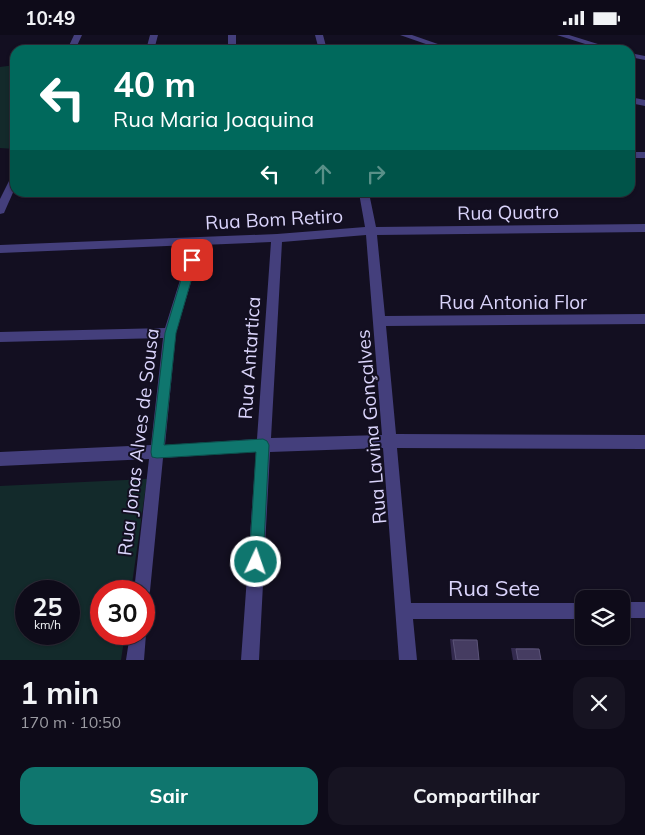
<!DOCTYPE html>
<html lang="pt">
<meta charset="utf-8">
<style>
:root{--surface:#0e0b19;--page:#171422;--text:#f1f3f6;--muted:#9b9ba2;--line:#2e2b38;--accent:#0f766e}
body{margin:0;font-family:Mulish,sans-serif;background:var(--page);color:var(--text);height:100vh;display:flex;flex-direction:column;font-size:19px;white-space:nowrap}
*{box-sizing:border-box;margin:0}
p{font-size:16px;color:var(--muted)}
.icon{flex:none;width:28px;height:28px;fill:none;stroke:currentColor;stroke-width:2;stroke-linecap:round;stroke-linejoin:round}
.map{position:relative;height:625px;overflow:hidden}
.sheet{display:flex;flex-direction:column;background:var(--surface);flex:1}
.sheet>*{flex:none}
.banner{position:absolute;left:10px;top:10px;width:625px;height:152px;border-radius:15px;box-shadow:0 1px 4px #0004,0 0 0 1px var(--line);background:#00695c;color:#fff;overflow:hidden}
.fabs{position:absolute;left:575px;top:555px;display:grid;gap:10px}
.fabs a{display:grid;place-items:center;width:55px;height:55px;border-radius:10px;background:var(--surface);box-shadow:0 1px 4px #0004,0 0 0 1px var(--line);font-size:25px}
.speed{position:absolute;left:15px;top:545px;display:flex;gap:10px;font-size:25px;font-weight:700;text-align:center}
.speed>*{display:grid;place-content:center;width:65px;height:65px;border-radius:50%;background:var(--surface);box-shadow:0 1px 4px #0004,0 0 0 1px var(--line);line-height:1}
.speed small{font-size:12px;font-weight:400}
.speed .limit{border:8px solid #d22;background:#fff;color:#111}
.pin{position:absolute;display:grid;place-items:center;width:42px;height:42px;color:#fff;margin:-21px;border-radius:10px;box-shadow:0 2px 8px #0006}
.me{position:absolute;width:55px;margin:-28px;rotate:3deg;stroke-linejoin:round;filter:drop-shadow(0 0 4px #0008)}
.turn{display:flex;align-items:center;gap:18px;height:105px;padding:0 20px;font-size:22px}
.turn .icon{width:65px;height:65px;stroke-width:2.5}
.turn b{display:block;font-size:35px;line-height:42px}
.lanes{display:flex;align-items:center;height:48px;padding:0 20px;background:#0003;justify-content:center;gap:25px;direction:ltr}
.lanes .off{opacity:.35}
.round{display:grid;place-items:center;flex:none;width:52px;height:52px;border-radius:15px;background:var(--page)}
.overview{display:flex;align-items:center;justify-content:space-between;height:85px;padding:0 20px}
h1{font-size:30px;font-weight:700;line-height:38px}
.primary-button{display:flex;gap:10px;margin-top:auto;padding:10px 20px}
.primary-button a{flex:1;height:58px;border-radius:15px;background:var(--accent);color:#fff;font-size:20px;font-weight:700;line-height:58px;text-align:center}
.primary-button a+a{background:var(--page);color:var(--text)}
.status{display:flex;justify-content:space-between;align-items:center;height:35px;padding:0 25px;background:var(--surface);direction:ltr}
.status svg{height:14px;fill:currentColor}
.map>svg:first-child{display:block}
.green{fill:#132a2b;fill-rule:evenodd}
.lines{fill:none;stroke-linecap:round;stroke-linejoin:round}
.street{fill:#443f7c;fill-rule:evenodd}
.wall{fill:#332a4e}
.building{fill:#453c61;stroke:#5c5479}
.route{fill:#0f766e;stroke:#0a4d48}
.labels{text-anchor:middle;stroke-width:4;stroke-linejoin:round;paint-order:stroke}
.street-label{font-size:19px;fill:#dad4fb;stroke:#130f21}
.near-street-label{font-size:22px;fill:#dad4fb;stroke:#130f21}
</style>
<div class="status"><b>10:49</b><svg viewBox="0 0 49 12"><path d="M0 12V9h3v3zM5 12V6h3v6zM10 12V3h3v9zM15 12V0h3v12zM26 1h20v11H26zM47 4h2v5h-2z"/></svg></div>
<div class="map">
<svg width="645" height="625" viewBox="0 0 645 625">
<rect width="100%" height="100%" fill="#130f21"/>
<g class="green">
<polygon points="15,30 15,114 0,113 0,32"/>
<path d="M206,158h101c-16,7 -83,3 -101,0z"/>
<path d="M147,444l-16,112h-30v43h24l-4,26h-121v-174zM26,556h43v43h-43z"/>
</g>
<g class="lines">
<g class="street">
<polygon points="74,0 82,0 75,15 67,15"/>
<polygon points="150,0 158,0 154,15 146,15"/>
<rect x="228" y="0" width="8" height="15"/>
<polygon points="315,0 323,0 327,15 319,15"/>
<polygon points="400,0 412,0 455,15 443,15"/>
<polygon points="557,0 569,0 617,15 604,15"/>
<polygon points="630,18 645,21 645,25 630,22"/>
<polygon points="630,62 645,65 645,71 630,68"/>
<rect x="630" y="117" width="15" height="6"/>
<polygon points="15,141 15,153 4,178 0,179 0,164 11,142"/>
<path d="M359,158h10l7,34 269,-3v8l-268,3 8,81 260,-2v10l-259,2 10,108 249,1v14l-248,-1 14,155h173v16h-171l4,41h-18l-16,-212 -113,4 -11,208h-18l15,-208 -93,6 -13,133 -2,6 -4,1v-7h-10l15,-132 -149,7v-14l151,-7 12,-107 -163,4v-10l165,-4 26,-83 -191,8v-8l277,-11 88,-7zM366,200l16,200 -111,3 11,-196zM271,207l-14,197 -92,6 11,-112 26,-88z"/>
<rect x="621" y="567" width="24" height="16"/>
<polygon points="144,593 146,599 144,625 126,625 130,599 144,599"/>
</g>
</g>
<g class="wall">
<polygon points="450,604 477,605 479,625 452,625"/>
<polygon points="511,613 533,613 539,614 541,625 513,625"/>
</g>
<g class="building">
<polygon points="453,605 477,605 479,625 456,625"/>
<polygon points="516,614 539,614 541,625 518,625"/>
</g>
<polygon class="route" points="192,221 197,225 176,298 164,410 263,404 267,406 269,410 263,527 261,532 256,534 251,532 249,527 256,417 157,423 152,422 151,417 165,298 187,225"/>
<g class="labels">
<g class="street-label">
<text transform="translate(508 177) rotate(-1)" y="7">Rua Quatro</text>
<text transform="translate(274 184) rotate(-3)" y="7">Rua Bom Retiro</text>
<text x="513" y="274">Rua Antonia Flor</text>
<text transform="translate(249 323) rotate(-86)" y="7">Rua Antartica</text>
<text transform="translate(371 392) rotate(-95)" y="7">Rua Lavina Gonçalves</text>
<text transform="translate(138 407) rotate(-83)" y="7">Rua Jonas Alves de Sousa</text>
</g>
<g class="near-street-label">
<text x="494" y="561">Rua Sete</text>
</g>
</g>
</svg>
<div class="fabs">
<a><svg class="icon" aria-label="layers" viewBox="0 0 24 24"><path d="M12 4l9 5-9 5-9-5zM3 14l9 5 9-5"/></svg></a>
</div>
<div class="speed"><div>25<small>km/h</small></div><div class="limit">30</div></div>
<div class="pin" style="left:192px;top:225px;background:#d93025"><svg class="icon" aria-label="arrive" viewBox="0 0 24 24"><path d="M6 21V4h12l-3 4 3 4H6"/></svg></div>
<svg class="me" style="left:256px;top:527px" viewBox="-20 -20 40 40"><circle r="17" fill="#0f766e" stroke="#fff" stroke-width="3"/><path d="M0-11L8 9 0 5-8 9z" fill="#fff"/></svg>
<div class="banner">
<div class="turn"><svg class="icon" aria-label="left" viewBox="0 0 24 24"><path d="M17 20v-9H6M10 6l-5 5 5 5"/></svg><div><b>40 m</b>Rua Maria Joaquina</div></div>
<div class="lanes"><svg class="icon" aria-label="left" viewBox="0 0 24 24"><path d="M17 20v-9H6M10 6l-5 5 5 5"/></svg><svg class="icon off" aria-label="ahead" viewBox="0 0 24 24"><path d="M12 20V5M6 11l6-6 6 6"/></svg><svg class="icon off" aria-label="right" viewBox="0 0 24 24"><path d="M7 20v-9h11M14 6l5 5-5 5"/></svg></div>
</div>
</div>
<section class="sheet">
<div class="overview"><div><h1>1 min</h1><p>170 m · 10:50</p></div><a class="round"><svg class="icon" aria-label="close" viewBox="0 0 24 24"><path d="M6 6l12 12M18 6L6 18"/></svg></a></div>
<div class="primary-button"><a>Sair</a><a>Compartilhar</a></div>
</section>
